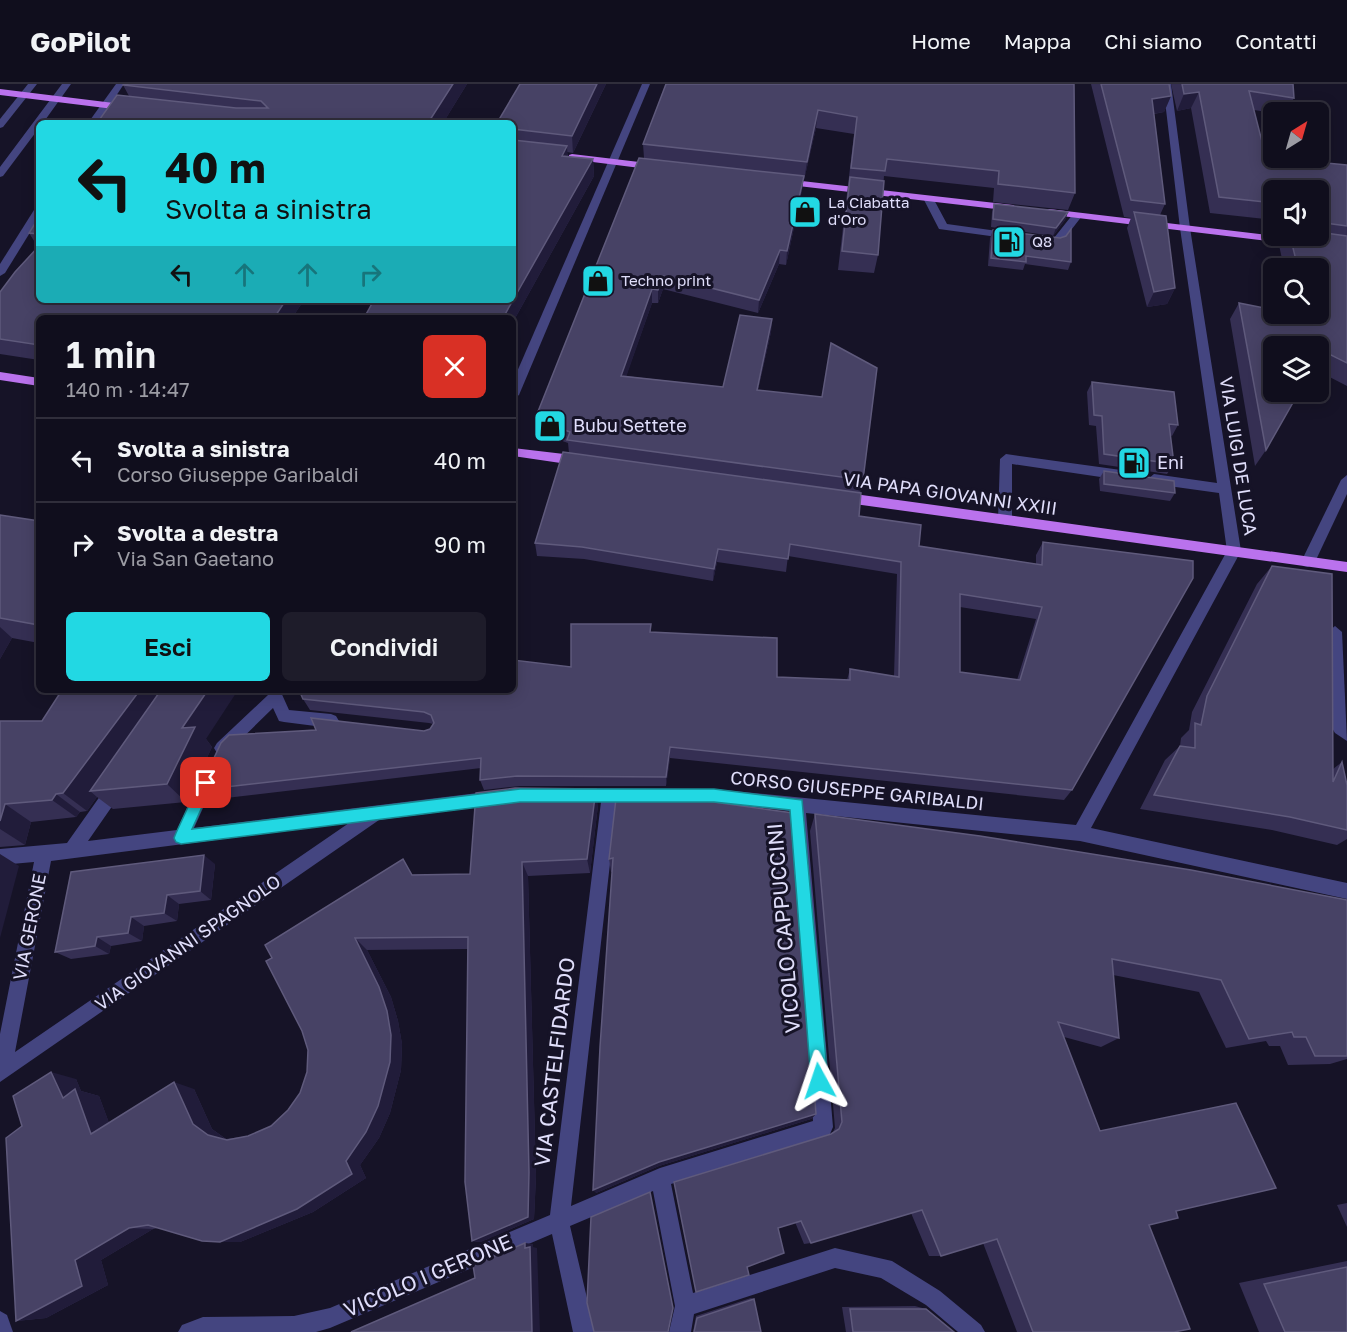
<!DOCTYPE html>
<html lang="it">
<meta charset="utf-8">
<style>
:root{--surface:#100e1d;--page:#1e1c2a;--text:#f1f3f6;--muted:#9c9ca4;--line:#302e3b;--accent:#22d8e3}
body{margin:0;font-family:"Golos Text",sans-serif;background:var(--page);color:var(--text);height:100vh;display:flex;flex-direction:column;font-size:22px;white-space:nowrap}
*{box-sizing:border-box;margin:0}
p{font-size:20px;color:var(--muted)}
.icon{flex:none;width:33px;height:33px;fill:none;stroke:currentColor;stroke-width:2;stroke-linecap:round;stroke-linejoin:round}
.map{position:relative;flex:1;overflow:hidden}
.details{position:absolute;left:36px;top:231px;width:480px;height:378px;display:flex;flex-direction:column;background:var(--surface);border-radius:9px;box-shadow:0 3px 15px #0003,0 0 0 2px var(--line)}
.details>*{flex:none}
.top-card{position:absolute;left:36px;top:36px;width:480px;height:183px;border-radius:9px;box-shadow:0 3px 15px #0003,0 0 0 2px var(--line);background:#22d8e3;color:#111;overflow:hidden}
.needle{width:39px;rotate:37deg}
.controls{position:absolute;left:1263px;top:18px;display:grid;gap:12px}
.controls a{display:grid;place-items:center;width:66px;height:66px;border-radius:9px;background:var(--surface);box-shadow:0 3px 15px #0003,0 0 0 2px var(--line);font-size:30px}
.pin{position:absolute;display:grid;place-items:center;width:51px;height:51px;color:#fff;margin:-26px;border-radius:12px;box-shadow:0 3px 9px #0006}
.me{position:absolute;width:66px;margin:-33px;rotate:355deg;stroke-linejoin:round;filter:drop-shadow(0 0 4px #0008)}
.turn{display:flex;align-items:center;gap:21px;height:126px;padding:0 30px;font-size:27px}
.turn .icon{width:78px;height:78px;stroke-width:2.5}
.turn b{display:block;font-size:42px;line-height:51px}
.lanes{display:flex;align-items:center;height:57px;padding:0 30px;background:#0003;justify-content:center;gap:30px;direction:ltr}
.lanes .off{opacity:.35}
.round{display:grid;place-items:center;flex:none;width:63px;height:63px;border-radius:9px;background:var(--page)}
.headline{display:flex;align-items:center;justify-content:space-between;height:102px;padding:0 30px}
h1{font-size:36px;font-weight:600;line-height:45px}
.primary-button{display:flex;gap:12px;margin-top:auto;padding:12px 30px}
.primary-button a{flex:1;height:69px;border-radius:9px;background:var(--accent);color:#111;font-size:24px;font-weight:600;line-height:69px;text-align:center}
.primary-button a+a{background:var(--page);color:var(--text)}
ul{padding:0;list-style:none}
li{display:flex;align-items:center;gap:18px;height:84px;padding:0 30px;border-top:2px solid var(--line)}
li div{flex:1}
li b{display:block;font-size:22px}
li em{font-style:normal}
header{display:flex;align-items:center;gap:36px;box-sizing:border-box;height:84px;padding:0 30px;background:var(--surface);border-bottom:2px solid var(--line)}
header strong{font-size:28px}
nav{display:flex;gap:33px;margin-inline-start:auto;font-size:21px}
.map>svg:first-child{display:block}
.lines{fill:none;stroke-linecap:round;stroke-linejoin:round}
.minor{fill:#444580;fill-rule:evenodd}
.major{fill:#ba72ed;fill-rule:evenodd}
.wall{fill:#352f53;fill-rule:evenodd}
.shaded-wall{fill:#211c3a}
.building{fill:#474265;stroke:#5f5a7c;stroke-width:1.5;fill-rule:evenodd}
.route{fill:#22d8e3;stroke:#168c94;stroke-width:1.5}
.labels{text-anchor:middle;stroke-width:6;stroke-linejoin:round;paint-order:stroke}
.far-poi-label{font-size:15px;fill:#e0defb;stroke:#161327;text-anchor:start}
.poi-label{font-size:18px;fill:#e0defb;stroke:#161327;text-anchor:start}
.street-label{font-size:18px;fill:#e0defb;stroke:#161327}
.near-street-label{font-size:21px;fill:#e0defb;stroke:#161327}
</style>
<header>
<strong>GoPilot</strong>
<nav><a>Home</a><a>Mappa</a><a>Chi siamo</a><a>Contatti</a></nav>
</header>
<div class="map">
<svg width="1347" height="1248" viewBox="0 0 1347 1248">
<rect width="100%" height="100%" fill="#161327"/>
<g class="lines">
<g class="minor">
<polygon points="28,0 37,0 3,43 0,44 0,35"/>
<polygon points="62,0 71,0 43,39 39,39 39,44 3,92 0,93 0,83"/>
<polygon points="116,0 124,0 98,39 88,39"/>
<polygon points="642,0 650,0 519,311 513,315 513,297"/>
<path d="M1163,0h8l19,144 51,323 -150,277 256,55v16l-267,-58 -274,-28 27,314 -3,7 -7,3 -152,47 22,109 142,-45 57,13 48,30 41,34 4,7h-27l-32,-27 -45,-27 -46,-10 -141,46 -3,18h-22l6,-26 -22,-115 -83,35 25,106h-22l-21,-98 -222,94 -14,4h-138l4,-7 21,-8 91,-1 36,-8 220,-93 51,-413 -29,-2 -2,-5 2,-5 6,-2 136,1 362,36 151,-274 -8,-58 -65,-9 -6,-5 6,-5 63,9 -37,-255zM617,718l97,1 76,8 23,310 -153,47 -89,38z"/>
<polygon points="924,112 932,112 947,140 1012,149 1017,152 1012,155 939,145 923,114"/>
<polygon points="39,123 39,134 5,189 0,192 0,180 34,126"/>
<polygon points="1073,130 1082,132 1061,159 1038,157 1038,153 1054,154"/>
<polygon points="1006,370 1121,386 1127,391 1121,396 1012,380 1012,436 1005,441 998,436 1000,375"/>
<polygon points="1347,391 1347,410 1315,478 1308,483 1303,482 1301,478 1341,396"/>
<polygon points="1335,542 1342,548 1347,657 1335,649 1332,644 1328,548"/>
<polygon points="266,606 280,606 289,626 331,630 336,632 339,637 336,642 331,644 284,638 279,637 273,624 227,669 222,671 217,669 214,664 217,659 268,611"/>
<path d="M210,684l6,2 2,5 -24,53 300,-37 6,2 2,5 -2,5 -6,2 -115,15 -379,262v-48l34,-172 -34,3v-16l67,-6 43,-61 6,-2 6,2 2,5 -2,5 -34,49 89,-11 27,-60zM349,739l-334,229 36,-191z"/>
<polygon points="0,1227 7,1231 13,1248 0,1248"/>
</g>
<g class="major">
<polygon points="0,5 130,21 135,24 130,27 0,11"/>
<polygon points="572,70 656,80 661,83 656,86 569,75 569,71"/>
<polygon points="784,95 1013,121 1018,124 1013,127 781,100 781,96"/>
<polygon points="1049,125 1302,155 1307,158 1302,161 1045,130 1045,126"/>
<polygon points="0,288 39,294 39,302 0,296"/>
<polygon points="513,364 581,372 587,377 581,382 513,372"/>
<polygon points="840,408 1347,478 1347,488 840,418 834,413"/>
</g>
</g>
<g class="wall">
<polygon points="124,0 467,0 443,39 97,39 129,12 123,1"/>
<polygon points="520,0 606,0 573,69 567,68 568,73 593,75 594,92 513,238 513,39"/>
<path d="M666,0h408l1,109 -7,17 -75,-8 1,-14 -110,-12 -6,79 -4,18 -36,-3 16,-136 -38,-6 -12,52h-1l-1,10 -16,75 -7,-1 -21,49 -95,-24 -5,14h-6l-26,73 97,11 49,-68 -1,13 -13,58 105,90 -3,13 -1,23 60,30 117,18v-9l7,-13 29,248 -8,10 -394,-42 -4,28h-146l-36,4 -4,-10 1,-12 -272,32 -10,-10 225,-59 6,-2 3,-5 -4,-1 -119,-13 -7,-11 268,-32 80,-35 126,45 70,3 3,-11 44,7 3,-102 -109,-18 -2,16 -69,-10 -4,19 -129,-22 -47,-3 -2,-13 34,-90 -1,-10 -31,-11 -2,-13 109,-261 -1,-14zM960,523l76,12 -19,61 -57,-8z"/>
<polygon points="1091,0 1169,0 1171,12 1164,28 1154,30 1165,120 1160,131 1175,204 1167,220 1147,223 1127,144 1131,134 1124,133"/>
<polygon points="1171,0 1293,0 1294,14 1286,28 1274,29 1254,26 1266,73 1347,81 1347,302 1318,287 1318,262 1266,366 1255,382 1230,235 1239,219 1293,230 1318,230 1318,184 1284,184 1279,161 1284,152 1318,152 1318,106 1274,106 1274,136 1210,129 1191,24 1177,27"/>
<polygon points="994,120 1068,128 1065,136 1053,152 991,143 992,128"/>
<polygon points="39,133 39,216 304,216 292,234 39,234 39,276 0,270 0,208 38,163 29,149"/>
<polygon points="993,146 1071,178 1068,186 1025,180 1023,186 988,182 990,154"/>
<polygon points="1092,298 1178,341 1172,352 1170,351 1174,380 1167,390 1099,380 1096,342 1089,341 1087,308"/>
<polygon points="1104,387 1175,409 1170,417 1100,407 1099,395"/>
<polygon points="0,431 39,437 39,559 12,554 0,575"/>
<polygon points="1272,482 1333,685 1342,678 1347,701 1347,755 1337,761 1272,746 1140,725 1165,676 1180,662 1181,654 1189,646 1192,628 1257,500"/>
<polygon points="0,637 206,655 212,663 186,718 113,725 97,713 87,727 80,728 76,733 31,738 25,761 0,763"/>
<polygon points="663,711 816,1030 811,1035 659,1082 596,1109 612,788 611,788 609,775"/>
<polygon points="598,721 590,789 528,792 536,1092 534,1135 481,1158 472,1157 468,865 367,866 391,913 398,937 402,960 401,986 390,1029 379,1054 360,1081 366,1094 313,1128 240,1158 158,1144 153,1145 101,1176 108,1201 46,1234 16,1237 22,1042 76,995 81,1007 99,1012 109,1039 194,1005 212,1045 226,1055 248,1052 271,1042 288,1026 300,1009 307,988 308,966 302,947 266,877 413,791 470,790"/>
<polygon points="815,730 1347,816 1347,975 1330,980 1288,981 1280,962 1269,962 1266,957 1226,964 1199,908 1113,891 1119,954 1101,963 1064,953 1100,1047 1176,1127 1149,1141 1174,1248 1017,1248 983,1159 941,1172 929,1172 911,1129 811,1159 804,1160 795,1138 778,1144 747,1183 696,1208 674,1098 831,1050 833,1048 835,1044 810,747"/>
<polygon points="215,780 211,816 179,820 177,837 144,842 142,857 111,862 109,870 71,875 55,868"/>
<polygon points="1347,1119 1347,1143 1337,1121"/>
<polygon points="1347,1177 1347,1248 1259,1248 1239,1199"/>
<polygon points="751,1214 754,1215 761,1248 693,1248 696,1232"/>
<polygon points="915,1222 926,1225 954,1248 846,1248 842,1223"/>
</g>
<g class="shaded-wall">
<polygon points="453,0 467,0 443,39 428,39"/>
<polygon points="597,0 606,0 573,69 572,52"/>
<polygon points="1199,8 1191,24 1177,27 1184,10"/>
<polygon points="1171,12 1164,28 1145,31 1152,15"/>
<polygon points="818,26 816,44 804,96 807,78"/>
<polygon points="567,62 568,79 562,72"/>
<polygon points="593,75 594,92 513,238 513,234 503,234"/>
<polygon points="804,92 802,106 786,181 787,167"/>
<polygon points="1068,128 1065,136 1053,152 1056,144"/>
<polygon points="780,166 779,180 758,229 759,216"/>
<polygon points="663,192 663,205 658,219 658,206"/>
<polygon points="1175,204 1167,220 1147,223 1154,208"/>
<polygon points="652,205 652,219 622,305 621,292"/>
<polygon points="286,216 304,216 292,234 274,234"/>
<polygon points="772,235 771,248 755,319 757,306"/>
<polygon points="718,465 717,478 713,497 714,485"/>
<polygon points="0,543 12,554 0,575"/>
<polygon points="140,606 174,606 90,707 97,713 87,727 63,709"/>
<polygon points="208,606 238,606 206,655 212,663 186,718 167,700 182,644"/>
<polygon points="670,663 670,674 666,702 666,693"/>
<polygon points="596,705 598,721 590,789 587,775"/>
<polygon points="56,710 80,728 76,733 52,716"/>
<polygon points="5,720 31,738 25,761 0,745 0,737"/>
<polygon points="0,770 19,782 0,854"/>
<polygon points="204,771 215,780 211,816 200,807"/>
<polygon points="522,778 528,792 536,1092 534,1135 481,1158 472,1157"/>
<polygon points="167,811 179,820 177,837 164,829"/>
<polygon points="131,833 144,842 142,857 128,849"/>
<polygon points="97,853 111,862 109,870 95,862"/>
<polygon points="355,854 367,866 391,913 398,937 402,960 401,986 390,1029 379,1054 360,1081 366,1094 313,1128 240,1158 220,1158 346,1077"/>
<polygon points="51,988 76,995 81,1007 99,1012 115,1055 91,1050 63,1014"/>
<polygon points="174,998 194,1005 212,1045 227,1056 208,1051 193,1040"/>
<polygon points="816,1030 811,1035 659,1082 596,1109 593,1106 659,1078"/>
<polygon points="129,1144 153,1145 101,1176 108,1201 46,1234 16,1237 75,1176"/>
<polygon points="525,1159 533,1160 533,1163 537,1164 540,1248 532,1248"/>
</g>
<g class="building">
<polygon points="124,0 453,0 428,39 97,39 117,11 236,24 268,24 261,17 123,1"/>
<polygon points="520,0 597,0 572,52 513,45 513,39 497,39"/>
<polygon points="666,0 1074,0 1075,109 998,100 999,87 887,75 885,87 851,84 857,33 818,26 807,78 643,60"/>
<polygon points="1101,0 1169,0 1171,12 1152,15 1165,120 1131,116"/>
<polygon points="1182,0 1293,0 1294,14 1249,7 1266,73 1347,81 1347,142 1318,138 1318,106 1274,106 1274,119 1219,113 1199,8 1184,10"/>
<polygon points="513,56 567,62 562,72 593,75 513,216"/>
<polygon points="639,74 804,92 787,167 780,166 759,216 663,192 658,206 652,205 621,292 723,303 740,231 772,235 757,306 822,313 831,259 877,284 863,396 567,356 570,348 535,335"/>
<polygon points="850,93 884,97 878,171 842,167"/>
<polygon points="994,120 1068,128 1056,144 993,135"/>
<polygon points="1134,128 1166,132 1175,204 1154,208"/>
<polygon points="39,133 39,150 29,149"/>
<polygon points="1071,145 1071,178 1026,172 1026,178 991,174 993,146 1060,154 1066,152"/>
<polygon points="1318,148 1347,152 1347,279 1323,267 1318,274 1318,262 1274,262 1274,308 1299,308 1266,366 1239,219 1274,226 1274,230 1292,230 1308,233 1307,230 1318,230 1318,184 1298,184 1290,152 1318,152"/>
<polygon points="39,162 39,216 286,216 274,234 39,234 39,261 0,255 0,208 15,188"/>
<polygon points="374,216 513,216 503,234 364,234"/>
<polygon points="1092,298 1174,308 1178,341 1169,340 1174,380 1104,370 1102,332 1094,331"/>
<path d="M563,368l298,41 -2,23 62,9 -2,21 123,19 1,-23 150,19v17l-121,212 -402,-43 -4,30 -149,-1 -37,4 1,-22 -282,32 22,-47 8,-8 87,-5 -5,-12 113,13 6,-2 4,-6 -3,-8 -7,-3 -121,-13 -4,-9h214v-30l58,7v-43h80l-1,8 127,6v39l73,3v-11l49,8 2,-115 -111,-18 -2,15 -70,-10 -4,20 -132,-22 -47,-4zM960,510l82,13 -22,73 -60,-8z"/>
<polygon points="1104,387 1174,397 1175,409 1104,400"/>
<polygon points="0,431 39,437 39,541 0,534"/>
<polygon points="1272,482 1332,490 1333,698 1342,678 1347,701 1347,746 1290,733 1154,711 1180,662 1195,664 1195,639 1201,641 1207,612"/>
<polygon points="62,606 140,606 63,709 56,710 52,716 5,720 0,737 0,637 42,637"/>
<polygon points="161,606 208,606 182,644 195,643 167,700 90,707"/>
<polygon points="515,704 596,705 587,775 522,778 529,1088 528,1133 472,1157 465,1098 468,853 355,854 379,903 387,927 391,951 390,978 378,1022 366,1048 346,1077 352,1090 297,1125 220,1158 202,1157 148,1141 129,1144 75,1176 82,1202 16,1237 6,1054 22,1042 13,1012 51,988 63,1014 75,1005 91,1050 174,998 193,1040 208,1051 227,1056 248,1052 271,1042 288,1026 300,1009 307,988 308,966 302,947 266,877 272,874 265,861 403,775 412,791 470,790 476,709"/>
<polygon points="617,706 663,706 663,711 793,729 816,1030 659,1078 593,1106 600,963 613,774 609,775"/>
<polygon points="815,730 980,752 1191,786 1347,816 1347,972 1315,972 1306,953 1294,953 1292,948 1249,955 1221,896 1112,875 1119,954 1058,938 1100,1047 1236,1019 1276,1104 1176,1127 1178,1134 1149,1141 1190,1245 1174,1248 1033,1248 997,1155 941,1172 922,1126 811,1159 801,1137 778,1144 784,1169 747,1183 749,1191 696,1208 674,1098 831,1050 839,1045 842,1038"/>
<polygon points="204,771 200,807 167,811 164,829 131,833 128,849 97,853 95,862 55,868 71,788"/>
<polygon points="650,1108 673,1224 668,1248 594,1248 587,1219 591,1133"/>
<polygon points="525,1159 525,1164 530,1163 532,1248 351,1248 475,1194 473,1181"/>
<polygon points="1347,1183 1347,1248 1285,1248 1264,1200"/>
<polygon points="754,1215 761,1248 694,1248 697,1234"/>
<polygon points="850,1225 926,1225 954,1248 853,1248"/>
</g>
<polygon class="route" points="206,693 213,699 192,745 520,705 714,705 802,716 828,997 825,1003 819,1006 813,1003 811,997 790,726 714,718 520,718 181,760 176,758 174,754 176,749 201,695"/>
<defs>
<g id="shop-square" transform="scale(1.725)"><rect x="-9" y="-9" width="18" height="18" rx="4" fill="#22d8e3" stroke="#161327"/><path d="M-5-2.5h2.3a2.7 3.5 0 0 1 5.4 0H5L5.5 6h-11ZM-1.5-2.5h3a1.5 2.3 0 0 0-3 0Z" fill="#111"/></g>
<g id="fuel-square" transform="scale(1.725)"><rect x="-9" y="-9" width="18" height="18" rx="4" fill="#22d8e3" stroke="#161327"/><path d="M-5.5-6h7V0h2V4h1.3V-2.5L3-4.5l.8-.8L6-3V5H2.5V1h-1V6h-7ZM-4.2-4.7v3.2H.2V-4.7Z" fill="#111"/></g>
</defs>
<g fill-rule="evenodd">
<use href="#shop-square" x="805" y="128"/>
<use href="#fuel-square" x="1009" y="158"/>
<use href="#shop-square" x="598" y="197"/>
<use href="#shop-square" x="550" y="342"/>
<use href="#fuel-square" x="1134" y="379"/>
</g>
<g class="labels">
<g class="far-poi-label">
<text x="828" y="124">La Ciabatta<tspan x="828" dy="17">d'Oro</tspan></text>
<text x="1032" y="163">Q8</text>
<text x="621" y="202">Techno print</text>
</g>
<g class="poi-label">
<text x="573" y="348">Bubu Settete</text>
<text x="1157" y="385">Eni</text>
</g>
<g class="street-label">
<text transform="translate(1238 372) rotate(81)" y="6">VIA LUIGI DE LUCA</text>
<text transform="translate(950 410) rotate(8)" y="6">VIA PAPA GIOVANNI XXIII</text>
<text transform="translate(857 707) rotate(6)" y="6">CORSO GIUSEPPE GARIBALDI</text>
<text transform="translate(30 843) rotate(-79)" y="6">VIA GERONE</text>
<text transform="translate(188 859) rotate(-35)" y="6">VIA GIOVANNI SPAGNOLO</text>
</g>
<g class="near-street-label">
<text transform="translate(784 844) rotate(-95)" y="7">VICOLO CAPPUCCINI</text>
<text transform="translate(555 978) rotate(-83)" y="7">VIA CASTELFIDARDO</text>
<text transform="translate(428 1192) rotate(-23)" y="7">VICOLO I GERONE</text>
</g>
</g>
</svg>
<div class="controls">
<a><svg class="needle" viewBox="-14 -14 28 28"><path d="M0-13l5 13h-10z" fill="#e53935"/><path d="M0 13l5-13h-10z" fill="#9c9ca4"/></svg></a>
<a><svg class="icon" aria-label="sound" viewBox="0 0 24 24"><path d="M4 9h4l5-4v14l-5-4H4zM17 9q2 3 0 6"/></svg></a>
<a><svg class="icon" aria-label="search" viewBox="0 0 24 24"><circle cx="10" cy="10" r="6"/><path d="M15 15l6 6"/></svg></a>
<a><svg class="icon" aria-label="layers" viewBox="0 0 24 24"><path d="M12 4l9 5-9 5-9-5zM3 14l9 5 9-5"/></svg></a>
</div>
<div class="pin" style="left:206px;top:699px;background:#d93025"><svg class="icon" aria-label="arrive" viewBox="0 0 24 24"><path d="M6 21V4h12l-3 4 3 4H6"/></svg></div>
<svg class="me" style="left:819px;top:997px" viewBox="-20 -20 40 40"><path d="M0-17L14 15 0 8-14 15z" fill="#22d8e3" stroke="#fff" stroke-width="4"/></svg>
<div class="top-card">
<div class="turn"><svg class="icon" aria-label="left" viewBox="0 0 24 24"><path d="M17 20v-9H6M10 6l-5 5 5 5"/></svg><div><b>40 m</b>Svolta a sinistra</div></div>
<div class="lanes"><svg class="icon" aria-label="left" viewBox="0 0 24 24"><path d="M17 20v-9H6M10 6l-5 5 5 5"/></svg><svg class="icon off" aria-label="ahead" viewBox="0 0 24 24"><path d="M12 20V5M6 11l6-6 6 6"/></svg><svg class="icon off" aria-label="ahead" viewBox="0 0 24 24"><path d="M12 20V5M6 11l6-6 6 6"/></svg><svg class="icon off" aria-label="right" viewBox="0 0 24 24"><path d="M7 20v-9h11M14 6l5 5-5 5"/></svg></div>
</div>
<section class="details">
<div class="headline"><div><h1>1 min</h1><p>140 m · 14:47</p></div><a class="round" style="background:#d93025;color:#fff"><svg class="icon" aria-label="close" viewBox="0 0 24 24"><path d="M6 6l12 12M18 6L6 18"/></svg></a></div>
<ul>
<li><svg class="icon" aria-label="left" viewBox="0 0 24 24"><path d="M17 20v-9H6M10 6l-5 5 5 5"/></svg><div><b>Svolta a sinistra</b><p>Corso Giuseppe Garibaldi</p></div><em>40 m</em></li>
<li><svg class="icon" aria-label="right" viewBox="0 0 24 24"><path d="M7 20v-9h11M14 6l5 5-5 5"/></svg><div><b>Svolta a destra</b><p>Via San Gaetano</p></div><em>90 m</em></li>
</ul>
<div class="primary-button"><a>Esci</a><a>Condividi</a></div>
</section>
</div>
